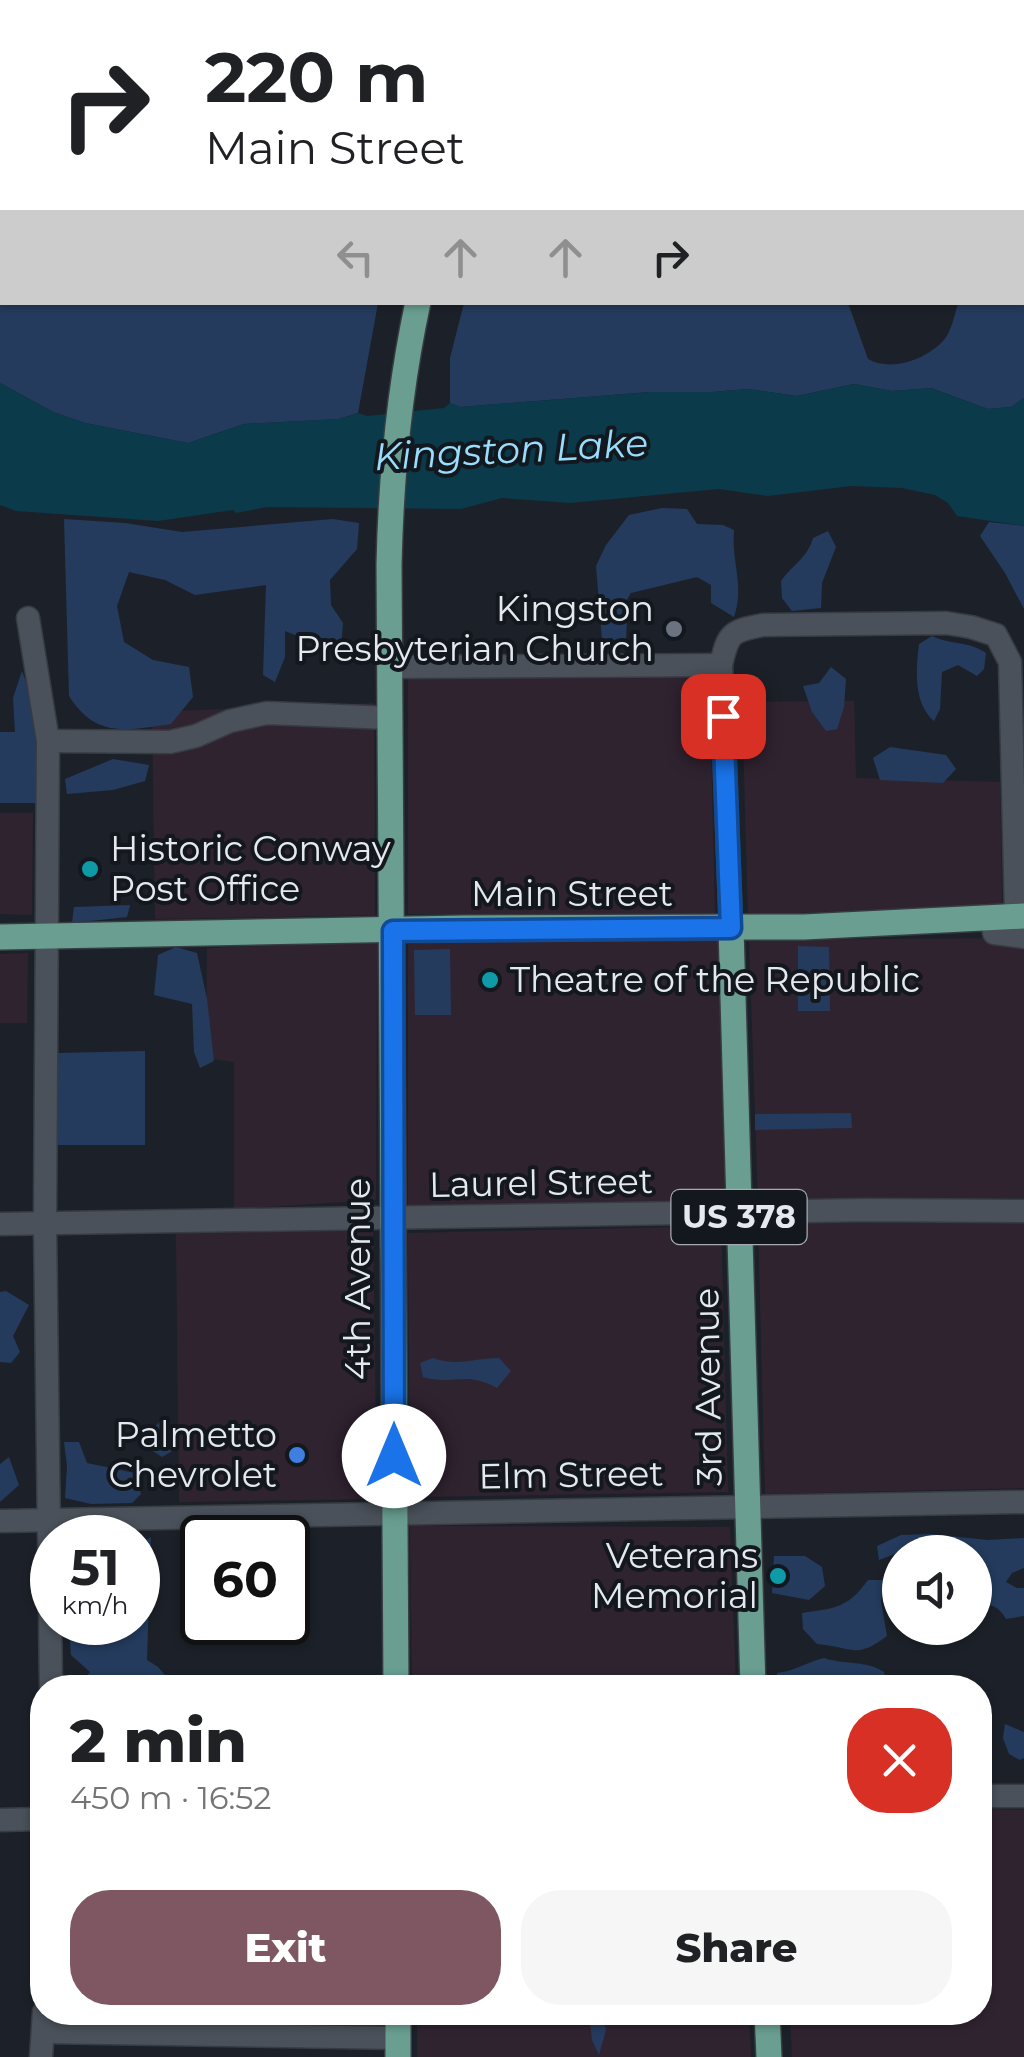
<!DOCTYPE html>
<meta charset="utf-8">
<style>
:root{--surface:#fff;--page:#f6f6f6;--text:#202124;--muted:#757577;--accent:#7e5762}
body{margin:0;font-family:Montserrat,sans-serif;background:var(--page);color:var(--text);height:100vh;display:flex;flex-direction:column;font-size:38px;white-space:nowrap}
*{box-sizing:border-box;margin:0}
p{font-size:32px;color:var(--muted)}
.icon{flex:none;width:55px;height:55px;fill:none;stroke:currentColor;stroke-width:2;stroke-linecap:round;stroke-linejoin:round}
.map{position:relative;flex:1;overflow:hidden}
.details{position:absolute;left:30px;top:1675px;width:962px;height:350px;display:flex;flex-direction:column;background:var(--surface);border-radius:40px;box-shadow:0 2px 8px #0004}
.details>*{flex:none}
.top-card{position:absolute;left:0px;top:0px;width:1025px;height:305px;box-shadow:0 2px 8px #0004;background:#fff;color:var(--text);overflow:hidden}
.controls{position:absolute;left:882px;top:1535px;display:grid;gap:20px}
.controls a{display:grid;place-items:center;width:110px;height:110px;border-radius:50%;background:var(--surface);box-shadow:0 2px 8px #0004;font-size:50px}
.speed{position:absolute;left:30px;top:1515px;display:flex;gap:20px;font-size:50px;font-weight:700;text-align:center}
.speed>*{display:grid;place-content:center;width:130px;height:130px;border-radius:50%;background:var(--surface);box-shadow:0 2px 8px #0004;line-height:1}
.speed small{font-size:25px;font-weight:400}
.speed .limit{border:5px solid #111;border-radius:15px;background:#fff;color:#111}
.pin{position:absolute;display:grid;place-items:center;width:85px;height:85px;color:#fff;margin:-42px;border-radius:20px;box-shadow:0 5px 15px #0006}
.me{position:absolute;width:110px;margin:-55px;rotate:0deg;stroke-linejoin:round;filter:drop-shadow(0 0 8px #0008)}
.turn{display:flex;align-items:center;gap:35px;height:210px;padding:0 40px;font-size:45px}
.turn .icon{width:130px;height:130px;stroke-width:2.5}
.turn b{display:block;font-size:70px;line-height:85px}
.lanes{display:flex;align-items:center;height:95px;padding:0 40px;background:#0003;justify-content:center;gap:50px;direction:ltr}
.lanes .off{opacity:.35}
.round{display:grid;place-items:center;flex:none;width:105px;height:105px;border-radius:40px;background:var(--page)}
.headline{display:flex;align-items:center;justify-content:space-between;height:170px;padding:0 40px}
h1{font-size:60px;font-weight:800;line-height:75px}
.action{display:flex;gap:20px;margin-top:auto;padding:20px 40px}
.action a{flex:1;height:115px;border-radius:40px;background:var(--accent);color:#fff;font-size:40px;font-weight:800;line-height:115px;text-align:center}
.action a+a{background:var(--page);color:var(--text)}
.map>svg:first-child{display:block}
.commercial{fill:#302330}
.green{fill:#243b5d}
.water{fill:#0b3a4b}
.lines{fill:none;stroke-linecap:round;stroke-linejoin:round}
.minor-casing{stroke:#373c42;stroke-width:25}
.major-casing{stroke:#373c42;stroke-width:28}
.minor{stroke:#4a515a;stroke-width:22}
.major{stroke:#699e91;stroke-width:25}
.route-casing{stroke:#114b97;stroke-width:25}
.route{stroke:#1a73e8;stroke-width:18}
.worship-dot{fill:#6b7280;stroke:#13181f;stroke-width:4}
.culture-dot{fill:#0f9aa8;stroke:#13181f;stroke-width:4}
.shop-dot{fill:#3f7fe0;stroke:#13181f;stroke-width:4}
.labels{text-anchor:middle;stroke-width:8;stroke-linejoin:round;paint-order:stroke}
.shield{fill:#13181f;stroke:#a6aab1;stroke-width:2.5}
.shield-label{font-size:32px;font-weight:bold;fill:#e5e9ef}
.poi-label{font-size:35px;fill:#e5e9ef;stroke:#13181f;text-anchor:end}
.street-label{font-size:35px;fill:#e5e9ef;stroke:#13181f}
.water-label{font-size:38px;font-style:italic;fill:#98ddfb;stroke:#13181f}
</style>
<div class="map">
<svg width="1024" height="2057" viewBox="0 0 1024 2057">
<rect width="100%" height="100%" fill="#1c2129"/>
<g class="commercial">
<polygon points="709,666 715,913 408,914 408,674"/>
<polygon points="854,701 856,778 1000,782 1002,904 748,915 742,702"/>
<polygon points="374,703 375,915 155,919 152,712"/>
<polygon points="0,813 33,813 32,915 0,914"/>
<polygon points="595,929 718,940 725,1201 408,1211 408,944"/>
<polygon points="1024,938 1024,1198 758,1201 749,940"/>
<polygon points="377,942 376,1200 234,1209 234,1062 206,1058 207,948"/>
<polygon points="28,953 27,1023 0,1023 0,954"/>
<polygon points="1024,1222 1024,1488 765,1494 758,1223"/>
<polygon points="721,1226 728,1492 410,1497 408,1233"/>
<polygon points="373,1230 377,1499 179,1502 176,1233"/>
<polygon points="410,1526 730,1527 736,1687 412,1687"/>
<polygon points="980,1809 1024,1810 1024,2057 792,2057 790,2013 980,2012"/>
<polygon points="417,2013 749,2013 751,2057 417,2057"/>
</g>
<g class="green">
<polygon points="0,0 384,2 2,2 2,302 378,303 358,413 339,419 244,424 188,443 85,423 53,412 0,383"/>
<path d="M894,0h130v398l-13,9 -23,2 -57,-21 -39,3 -38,-7 -57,12 -49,-7 -36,3h-62l-190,15 -10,-4v-45l14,-55h384l20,56c23,13 57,1 75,-18 8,-8 12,-27 15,-38l64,-1v-300z"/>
<path d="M662,508l25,1 10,15 26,1 11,5c-3,32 11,56 0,87l-23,-14v-18l-14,-8 -66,16 -8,13 4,13 -1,22 -24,-1 -6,-74 10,-21 23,-30z"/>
<path d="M64,519l61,4 57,9 151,-13 26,4 -2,26 -27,31 1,25 12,18 -2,24 -29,-5 -27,-11v26l-10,25 -12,-7 3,-90 -71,10 -30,-15 -36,-8 -12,34 7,36 29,18 36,7 4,30 -22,27c-43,6 -75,15 -102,-28z"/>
<polygon points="989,522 1024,526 1024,609 1005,573 980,536"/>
<path d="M828,531l8,16 -14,36 -1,25 -29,3 -10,-13 -1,-17c12,-17 26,-22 32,-43z"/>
<path d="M932,636c19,9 37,5 54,17l-2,16 -7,7 -19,-11 -16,7 -2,37 -6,12c-21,-18 -18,-52 -15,-77z"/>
<polygon points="831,667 846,679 844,707 837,729 826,731 812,712 803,686 819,683"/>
<path d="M22,671c18,44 17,85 15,132h-37v-71h15l-2,-34z"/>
<polygon points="890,747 946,755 956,769 943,783 880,780 873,758"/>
<polygon points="113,759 149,765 145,781 113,790 67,794 65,779"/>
<polygon points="130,905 127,917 72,923 74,907"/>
<polygon points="798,946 829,947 830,1011 798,1011"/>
<polygon points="176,947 197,953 207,999 214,1061 200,1068 194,1052 192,1004 154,995 158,955"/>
<polygon points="450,949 451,1015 415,1015 414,950"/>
<polygon points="145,1051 145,1145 55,1145 58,1053"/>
<polygon points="851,1113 852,1128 755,1130 755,1114"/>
<polygon points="6,1291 29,1305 13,1336 20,1352 11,1363 0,1362 0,1292"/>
<path d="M433,1358c26,9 39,0 66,0l12,13 -14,17c-33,-18 -44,-2 -74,-11l-3,-14z"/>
<polygon points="162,1420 175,1431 174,1450 162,1457 150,1449 146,1434"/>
<polygon points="64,1442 79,1442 87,1463 135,1473 141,1494 132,1503 91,1504 65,1498 67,1466"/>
<polygon points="9,1457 19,1485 0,1502 0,1464"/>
<path d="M931,1534l57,6 36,-2v30l-12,5 -6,9 11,6h7v28l-18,3c-7,-13 -17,-16 -31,-15v-52h-75l-21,8 -2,-14 24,-11z"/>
<polygon points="151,1537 147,1660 158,1667 175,1687 77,1687 90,1672 71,1655 69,1629 112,1635 116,1623 138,1622 138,1546"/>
<polygon points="774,1556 805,1556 822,1567 825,1586 809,1600 772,1593"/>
<path d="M868,1580h16l-3,21 6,35c-32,24 -33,11 -70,8l-14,-15 -1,-16c33,-5 45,-4 66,-33z"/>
<path d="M824,1658c20,7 42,2 60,14l3,15h-112l2,-14c18,-2 30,-11 47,-15z"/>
<polygon points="1005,1724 1024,1732 1024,1758 1020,1760 1009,1754 1003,1738"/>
<polygon points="122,2013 122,2012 175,2013 174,2020 124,2021"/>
<polygon points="589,2013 602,2013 606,2030 599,2055 592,2040"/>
</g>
<polygon class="water" points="0,383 53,412 85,423 188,443 244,424 339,419 358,413 367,416 444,408 450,403 460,407 650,392 712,392 748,389 797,396 854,384 892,391 931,388 988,409 1011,407 1024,398 1024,526 957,516 948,503 935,495 902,488 851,486 768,496 719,489 570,503 502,498 461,509 267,507 236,513 233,510 158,521 16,511 0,505"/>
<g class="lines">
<g class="minor-casing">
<g id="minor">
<polyline points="881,0 881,2"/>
<polyline points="28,618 48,741 45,1224 51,1688"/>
<polyline points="389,667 721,665"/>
<polyline points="48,741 170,742 196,736 230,721 267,713 390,718"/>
<polyline points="992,917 994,933 1024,937"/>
<path d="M731,928l-10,-263c7,-32 10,-34 42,-40l183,-2 25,4 25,8 14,27 6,253"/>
<polyline points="0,1224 867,1210 1024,1211"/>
<polyline points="0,1521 1024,1502"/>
<polyline points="980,1796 1024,1796"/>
<polyline points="0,1820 42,1819"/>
<polyline points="44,2032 398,2038"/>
<polyline points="41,2057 44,2012"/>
</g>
</g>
<g class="major-casing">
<g id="major">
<polyline points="517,2 518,0"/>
<polyline points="731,928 753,1688"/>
<polyline points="0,937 463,928 804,927 1024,916"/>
<path d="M396,1688l-7,-1123c2,-90 10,-175 29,-263"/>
<polyline points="398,2012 398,2057"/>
<polyline points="767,2012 769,2057"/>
</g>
</g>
<use href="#minor" class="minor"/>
<use href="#major" class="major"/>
</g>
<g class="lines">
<g class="route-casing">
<polyline id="route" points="394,1456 393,931 731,928 723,716"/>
</g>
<use href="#route" class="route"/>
</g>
<circle class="worship-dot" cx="674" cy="629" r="10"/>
<g class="culture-dot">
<circle cx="90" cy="869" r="10"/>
<circle cx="490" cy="980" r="10"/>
<circle cx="778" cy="1576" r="10"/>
</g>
<circle class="shop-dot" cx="297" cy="1455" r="10"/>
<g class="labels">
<rect class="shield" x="671.5" y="1190" width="135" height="54" rx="8"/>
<g class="shield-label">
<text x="739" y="1228">US 378</text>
</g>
<g class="poi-label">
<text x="654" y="621">Kingston<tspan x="654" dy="40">Presbyterian Church</tspan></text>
<text x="110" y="861" text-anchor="start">Historic Conway<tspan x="110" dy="40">Post Office</tspan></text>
<text x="510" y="992" text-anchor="start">Theatre of the Republic</text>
<text x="277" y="1447">Palmetto<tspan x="277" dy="40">Chevrolet</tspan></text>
<text x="758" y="1568">Veterans<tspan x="758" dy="40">Memorial</tspan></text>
</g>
<g class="street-label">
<text x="572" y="906">Main Street</text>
<text transform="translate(541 1183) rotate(-1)" y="12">Laurel Street</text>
<text transform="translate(358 1279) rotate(-90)" y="12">4th Avenue</text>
<text transform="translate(708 1387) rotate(-91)" y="12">3rd Avenue</text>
<text transform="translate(571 1475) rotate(-1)" y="12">Elm Street</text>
</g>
<g class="water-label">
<text transform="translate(511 450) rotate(-3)" y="13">Kingston Lake</text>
</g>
</g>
</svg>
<div class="controls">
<a><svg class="icon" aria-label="sound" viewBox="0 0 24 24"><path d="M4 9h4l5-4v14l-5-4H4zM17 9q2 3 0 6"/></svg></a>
</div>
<div class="speed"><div>51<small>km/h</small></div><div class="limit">60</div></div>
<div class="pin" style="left:723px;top:716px;background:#d93025"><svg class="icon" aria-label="arrive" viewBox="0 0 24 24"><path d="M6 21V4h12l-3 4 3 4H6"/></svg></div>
<svg class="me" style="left:394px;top:1456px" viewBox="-20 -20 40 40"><circle r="19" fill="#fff"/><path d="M0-13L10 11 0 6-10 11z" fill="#1a73e8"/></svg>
<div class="top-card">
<div class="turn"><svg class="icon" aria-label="right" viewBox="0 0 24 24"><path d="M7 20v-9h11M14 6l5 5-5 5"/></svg><div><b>220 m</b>Main Street</div></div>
<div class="lanes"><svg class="icon off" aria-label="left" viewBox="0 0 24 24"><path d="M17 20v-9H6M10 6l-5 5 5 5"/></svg><svg class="icon off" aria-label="ahead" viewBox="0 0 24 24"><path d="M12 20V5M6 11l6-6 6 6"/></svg><svg class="icon off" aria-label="ahead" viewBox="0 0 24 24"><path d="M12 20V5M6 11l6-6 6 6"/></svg><svg class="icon" aria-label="right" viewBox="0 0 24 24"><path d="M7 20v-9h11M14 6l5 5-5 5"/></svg></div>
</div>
<section class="details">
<div class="headline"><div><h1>2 min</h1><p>450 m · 16:52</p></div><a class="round" style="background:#d93025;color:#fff"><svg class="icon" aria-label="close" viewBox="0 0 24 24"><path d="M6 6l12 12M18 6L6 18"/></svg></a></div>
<div class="action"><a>Exit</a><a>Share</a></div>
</section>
</div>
